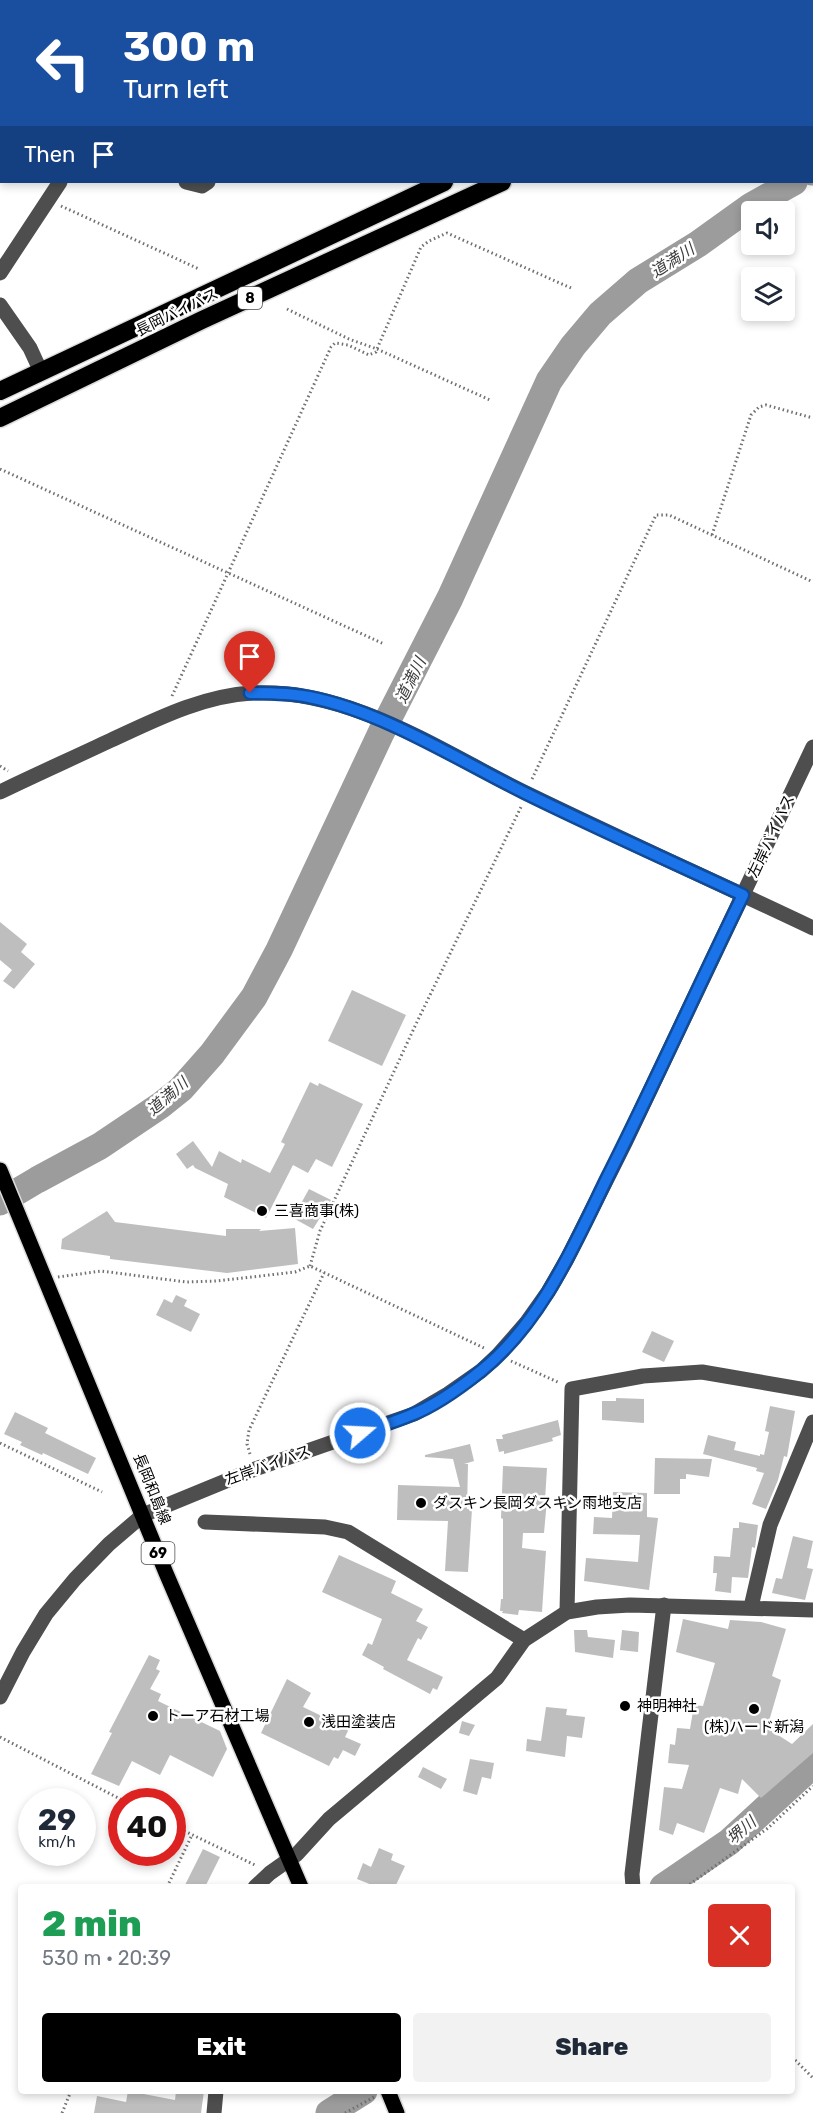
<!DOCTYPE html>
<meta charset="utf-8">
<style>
:root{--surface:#fff;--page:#f2f2f3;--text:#1f2937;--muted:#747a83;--accent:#000}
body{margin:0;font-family:Rubik,"Noto Sans JP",sans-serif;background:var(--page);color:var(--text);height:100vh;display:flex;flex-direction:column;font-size:22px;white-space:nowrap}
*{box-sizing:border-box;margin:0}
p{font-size:20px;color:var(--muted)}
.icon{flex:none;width:33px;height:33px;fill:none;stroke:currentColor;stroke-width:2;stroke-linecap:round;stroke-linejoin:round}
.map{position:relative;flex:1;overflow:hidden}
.side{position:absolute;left:18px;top:1884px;width:777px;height:210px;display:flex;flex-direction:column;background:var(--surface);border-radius:6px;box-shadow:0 3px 9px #0003}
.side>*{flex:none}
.hud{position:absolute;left:0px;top:0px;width:813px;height:183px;box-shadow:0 3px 9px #0003;background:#1a4fa0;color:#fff;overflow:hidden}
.buttons{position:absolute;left:741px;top:201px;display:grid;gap:12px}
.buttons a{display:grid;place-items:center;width:54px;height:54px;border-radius:6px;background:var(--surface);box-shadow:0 3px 9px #0003;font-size:30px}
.speed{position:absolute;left:18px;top:1788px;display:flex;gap:12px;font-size:30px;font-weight:700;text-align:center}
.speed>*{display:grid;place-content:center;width:78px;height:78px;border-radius:50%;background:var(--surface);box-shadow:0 3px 9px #0003;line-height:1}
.speed small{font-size:15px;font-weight:400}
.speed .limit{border:9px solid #d22;background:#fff;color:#111}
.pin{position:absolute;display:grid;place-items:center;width:51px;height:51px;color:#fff;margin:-62px -26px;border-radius:50% 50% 50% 0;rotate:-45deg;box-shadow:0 0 6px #0007}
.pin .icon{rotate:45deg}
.me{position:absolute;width:66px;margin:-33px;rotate:71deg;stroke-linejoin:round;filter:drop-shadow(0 0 4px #0008)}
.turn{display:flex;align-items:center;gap:21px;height:126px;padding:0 24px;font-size:27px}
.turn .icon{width:78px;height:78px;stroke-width:2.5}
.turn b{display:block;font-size:42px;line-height:51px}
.then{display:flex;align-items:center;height:57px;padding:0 24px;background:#0003;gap:12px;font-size:22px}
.round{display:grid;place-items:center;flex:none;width:63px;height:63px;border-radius:6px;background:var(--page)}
.head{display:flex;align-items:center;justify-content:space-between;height:102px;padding:0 24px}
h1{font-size:36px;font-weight:800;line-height:45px;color:#1e9e55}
.cta{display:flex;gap:12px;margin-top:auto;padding:12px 24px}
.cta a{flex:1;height:69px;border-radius:6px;background:var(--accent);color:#fff;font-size:24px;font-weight:800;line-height:69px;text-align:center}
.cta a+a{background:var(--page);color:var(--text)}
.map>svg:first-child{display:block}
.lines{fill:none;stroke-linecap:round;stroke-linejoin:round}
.river{stroke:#9c9c9c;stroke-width:27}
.building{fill:#bebebe}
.major-casing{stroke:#dbdbdb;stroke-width:18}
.highway-casing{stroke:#dbdbdb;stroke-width:21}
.path{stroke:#707070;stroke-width:3;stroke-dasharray:1.5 3;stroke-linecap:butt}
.minor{stroke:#4e4e4e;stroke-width:15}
.major{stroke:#000;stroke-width:15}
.highway{stroke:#000;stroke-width:18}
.route-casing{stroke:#114b97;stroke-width:15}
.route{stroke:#1a73e8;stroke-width:10}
.poi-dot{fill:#000;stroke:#fff;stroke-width:2}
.labels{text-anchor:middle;stroke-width:5;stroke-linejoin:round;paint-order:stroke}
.shield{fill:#fff;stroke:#4c4c4c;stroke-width:1.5}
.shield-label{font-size:14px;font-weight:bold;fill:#000}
.street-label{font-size:15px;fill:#000;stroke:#fff}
.poi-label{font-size:15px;fill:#000;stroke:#fff;text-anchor:start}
.water-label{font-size:16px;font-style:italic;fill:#3d3d3d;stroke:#fff}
</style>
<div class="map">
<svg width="813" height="2113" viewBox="0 0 813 2113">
<rect width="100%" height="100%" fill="#fff"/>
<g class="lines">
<g class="river">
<polyline points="812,172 813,171"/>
<polyline points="0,1202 37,1180 100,1146 161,1105 181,1089 212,1054 254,997 279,950 381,733 450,598 549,381 573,346 600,314 638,281 698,244 751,206 794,182"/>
<polyline points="663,1887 729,1842 813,1765"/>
<polyline points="329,2113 364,2091"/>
</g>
</g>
<g class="building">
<polygon points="0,922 27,944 21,952 35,964 14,989 3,981 12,970 0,960"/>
<polygon points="352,990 406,1015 382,1066 328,1041"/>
<polygon points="310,1082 318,1086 319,1083 363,1104 332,1167 316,1159 308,1173 293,1165 266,1218 224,1197 228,1184 195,1168 193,1165 187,1169 176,1154 193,1141 212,1167 219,1151 241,1163 242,1159 270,1173 285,1144 281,1142"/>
<polygon points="309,1189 331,1200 313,1229 293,1218"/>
<polygon points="107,1211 115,1222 226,1236 226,1229 261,1229 259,1231 295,1228 298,1264 227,1273 110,1259 110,1256 61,1249 62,1239"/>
<polygon points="176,1295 187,1300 184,1306 200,1314 191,1332 156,1315 164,1299 172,1303"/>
<polygon points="652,1331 674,1341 664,1362 642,1352"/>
<polygon points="616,1398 644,1399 644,1423 602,1420 602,1401 616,1401"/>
<polygon points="770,1406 795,1411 787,1457 784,1456 778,1480 766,1509 752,1504 764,1473 756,1471 757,1468 703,1454 708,1435 736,1442 734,1450 760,1456 760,1454 764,1455 769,1432 765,1431"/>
<polygon points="15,1412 48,1428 45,1433 96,1458 88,1474 43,1453 42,1455 20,1445 22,1442 4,1434"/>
<polygon points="558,1420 561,1435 552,1438 553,1441 504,1454 504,1451 499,1452 496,1439 503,1439 502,1435"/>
<polygon points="470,1444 474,1461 464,1464 468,1464 467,1509 472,1509 468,1572 445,1571 448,1521 397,1520 398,1485 460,1487 453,1459 425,1457 425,1455"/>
<polygon points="655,1458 712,1459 709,1477 686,1474 686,1479 680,1479 680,1494 654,1494"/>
<polygon points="503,1466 547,1468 545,1500 547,1500 544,1533 523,1533 522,1548 546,1551 542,1612 519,1610 518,1615 502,1613 503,1611 500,1611 501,1599 503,1599 503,1519 501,1518"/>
<polygon points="613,1492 647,1493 647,1517 658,1518 649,1590 584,1581 586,1558 638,1562 640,1535 593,1534 594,1517 612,1518"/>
<polygon points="739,1522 758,1525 755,1548 752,1547 748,1578 732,1577 731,1593 715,1591 717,1573 713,1573 714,1556 730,1557 733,1528 739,1528"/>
<polygon points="793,1536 813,1541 807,1568 813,1569 805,1600 772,1593 776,1578 782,1579"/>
<polygon points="339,1555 396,1581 391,1593 423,1609 416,1621 428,1627 421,1640 418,1638 407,1660 443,1677 437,1690 433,1688 430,1694 383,1669 384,1667 362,1655 368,1643 372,1645 382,1619 322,1592"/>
<polygon points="683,1619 728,1629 730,1620 761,1622 786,1629 772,1676 781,1680 767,1728 792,1744 813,1724 813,1753 761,1798 742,1779 738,1794 720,1788 704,1833 677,1823 673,1835 659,1830 664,1787 682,1789 689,1765 668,1763 670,1744 675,1745 677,1728 690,1729 694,1705 703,1706 715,1663 676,1652"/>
<polygon points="574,1630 587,1630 588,1637 615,1640 613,1658 575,1652"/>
<polygon points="622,1630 639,1632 638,1652 620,1650"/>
<polygon points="149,1655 160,1660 156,1669 160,1671 150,1689 161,1694 158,1701 220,1731 227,1749 213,1777 170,1755 160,1775 132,1761 119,1786 91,1774 112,1733 109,1732"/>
<polygon points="287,1679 311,1693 303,1707 349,1729 345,1737 361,1744 355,1756 343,1750 338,1759 334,1757 329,1766 261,1733"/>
<polygon points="546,1707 567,1709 566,1715 585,1717 582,1738 567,1736 565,1757 526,1751 527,1739 541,1741"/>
<polygon points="462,1721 475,1725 469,1736 459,1733"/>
<polygon points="470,1759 494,1763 491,1779 482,1777 477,1795 463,1791"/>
<polygon points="423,1767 447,1779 441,1789 418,1777"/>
<polygon points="379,1848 393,1854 391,1860 405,1866 395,1887 377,1887 357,1879 363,1863 371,1867"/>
<polygon points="203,1849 220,1857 205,1887 184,1887"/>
<polygon points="128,2091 175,2100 176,2091 204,2091 201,2113 94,2113 97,2096 126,2102"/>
</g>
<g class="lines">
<g class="major-casing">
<g id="major">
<polyline points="0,1170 166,1573 301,1887"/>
<polyline points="388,2091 397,2113"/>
</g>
</g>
<g class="highway-casing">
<g id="highway">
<polyline points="812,6 813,6"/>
<polyline points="812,37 813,36"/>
<polyline points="0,391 444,182"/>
<polyline points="0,418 202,320 502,182"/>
</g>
</g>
<g class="path">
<polyline points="812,64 813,63"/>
<polyline points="61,206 199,269"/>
<polyline points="287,309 349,339 377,349 421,247 429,241 447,233 571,288"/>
<polyline points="0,469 384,644"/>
<polyline points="712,535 751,415 759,407 766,405 813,418"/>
<polyline points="172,696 331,347 335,343 348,345 369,355 376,352 377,349 490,400"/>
<polyline points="0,766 8,771"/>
<polyline points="532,779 656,515 669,515 813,582"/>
<polyline points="310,1266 320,1231 416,1024 521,807"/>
<polyline points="58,1277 101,1271 186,1282 217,1281 295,1272 310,1266 484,1348"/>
<polyline points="511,1361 560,1383"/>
<polyline points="0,1443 102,1492"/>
<polyline points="250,1454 247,1444 249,1430 324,1273"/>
<polyline points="0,1737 126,1802"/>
<polyline points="172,1825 257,1866"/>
<polyline points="167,1887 192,1835"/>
<polyline points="686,1887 768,1828 813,1786"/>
<polyline points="792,2057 813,2078"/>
<polyline points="62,2113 71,2091"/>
<polyline points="345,2113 376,2096"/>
</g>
<g class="minor">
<polyline points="125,0 133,2"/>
<polyline points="180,2 180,0"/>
<polyline points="321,2 322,0"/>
<polyline points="787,2 789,0"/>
<polyline points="0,109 2,109"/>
<polyline points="186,182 202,186 208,182"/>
<polyline points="0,273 60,182"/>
<polyline points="0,305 30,348 41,372"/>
<path d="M0,792c35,-17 71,-33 107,-50 46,-21 93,-46 145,-49 99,-5 188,58 274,100 95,46 192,90 287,135"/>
<polyline points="205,1522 325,1527 348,1532 524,1640"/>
<polyline points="751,1607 770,1525 813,1422"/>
<polyline points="567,1612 572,1389 643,1376 702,1372 813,1391"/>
<polyline points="0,1697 23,1652 46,1614 75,1579 109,1544 143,1515 255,1469 414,1414 448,1394 481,1371 498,1355 526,1323 548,1292 567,1259 626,1141 813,747"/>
<polyline points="255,1887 270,1873 297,1854 329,1819 497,1678 524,1640 567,1612 597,1607 630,1605 813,1610"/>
<polyline points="633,1887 632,1874 664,1605"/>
<polyline points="214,2113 216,2091"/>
</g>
<use href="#major" class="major"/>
<use href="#highway" class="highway"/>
</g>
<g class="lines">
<g class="route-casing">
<path id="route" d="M250,693c20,0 40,0 59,4 75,15 147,62 216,96 71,35 145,68 218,102 -46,94 -89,190 -136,283 -33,68 -66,145 -126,193 -20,16 -46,35 -70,44 -16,7 -34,12 -51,18"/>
</g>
<use href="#route" class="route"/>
</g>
<g class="poi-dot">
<circle cx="262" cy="1211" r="6"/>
<circle cx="421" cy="1503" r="6"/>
<circle cx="625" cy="1706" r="6"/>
<circle cx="754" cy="1709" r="6"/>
<circle cx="153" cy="1716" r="6"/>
<circle cx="309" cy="1722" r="6"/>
</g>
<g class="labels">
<g class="shield">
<rect x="238" y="287" width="24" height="22" rx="4.5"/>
<rect x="141.5" y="1542" width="33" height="22" rx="4.5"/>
</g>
<g class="shield-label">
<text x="250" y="303">8</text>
<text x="158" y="1558">69</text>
</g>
<g class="street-label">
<text transform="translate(177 312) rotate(-26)" y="5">長岡バイパス</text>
<text transform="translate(771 836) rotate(-65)" y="5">左岸バイパス</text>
<text transform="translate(268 1465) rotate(-20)" y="5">左岸バイパス</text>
<text transform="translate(152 1489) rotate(68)" y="5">長岡和島線</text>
</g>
<g class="poi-label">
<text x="274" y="1216">三喜商事(株)</text>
<text x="433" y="1508">ダスキン長岡ダスキン雨地支店</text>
<text x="637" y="1711">神明神社</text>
<text x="165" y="1721">トーア石材工場</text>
<text x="321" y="1727">浅田塗装店</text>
<text x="754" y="1732" text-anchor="middle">(株)ハード新潟</text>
</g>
<g class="water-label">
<text transform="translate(672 260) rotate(-33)" y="6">道満川</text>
<text transform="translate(410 680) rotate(-64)" y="6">道満川</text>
<text transform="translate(167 1096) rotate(-41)" y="6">道満川</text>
<text transform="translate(741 1830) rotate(-41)" y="6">堺川</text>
</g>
</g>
</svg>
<div class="buttons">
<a><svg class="icon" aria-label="sound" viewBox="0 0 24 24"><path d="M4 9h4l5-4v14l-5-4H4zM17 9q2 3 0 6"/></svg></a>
<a><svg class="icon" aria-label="layers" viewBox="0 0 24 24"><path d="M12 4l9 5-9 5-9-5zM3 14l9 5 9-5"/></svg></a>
</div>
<div class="speed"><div>29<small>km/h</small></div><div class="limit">40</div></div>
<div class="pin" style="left:250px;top:693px;background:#d93025"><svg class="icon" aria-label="arrive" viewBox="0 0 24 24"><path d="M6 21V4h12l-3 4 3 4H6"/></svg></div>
<svg class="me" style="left:360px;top:1433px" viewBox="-20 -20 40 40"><circle r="17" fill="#1a73e8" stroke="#fff" stroke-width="3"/><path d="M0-11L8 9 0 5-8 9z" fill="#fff"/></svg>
<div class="hud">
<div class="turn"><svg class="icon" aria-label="left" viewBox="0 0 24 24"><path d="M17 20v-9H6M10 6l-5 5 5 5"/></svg><div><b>300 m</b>Turn left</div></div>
<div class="then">Then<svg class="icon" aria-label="arrive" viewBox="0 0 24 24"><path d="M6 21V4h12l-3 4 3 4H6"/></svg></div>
</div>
<section class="side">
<div class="head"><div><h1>2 min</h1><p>530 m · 20:39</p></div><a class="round" style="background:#d93025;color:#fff"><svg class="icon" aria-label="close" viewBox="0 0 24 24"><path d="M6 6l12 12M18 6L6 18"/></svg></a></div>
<div class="cta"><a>Exit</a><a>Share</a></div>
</section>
</div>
